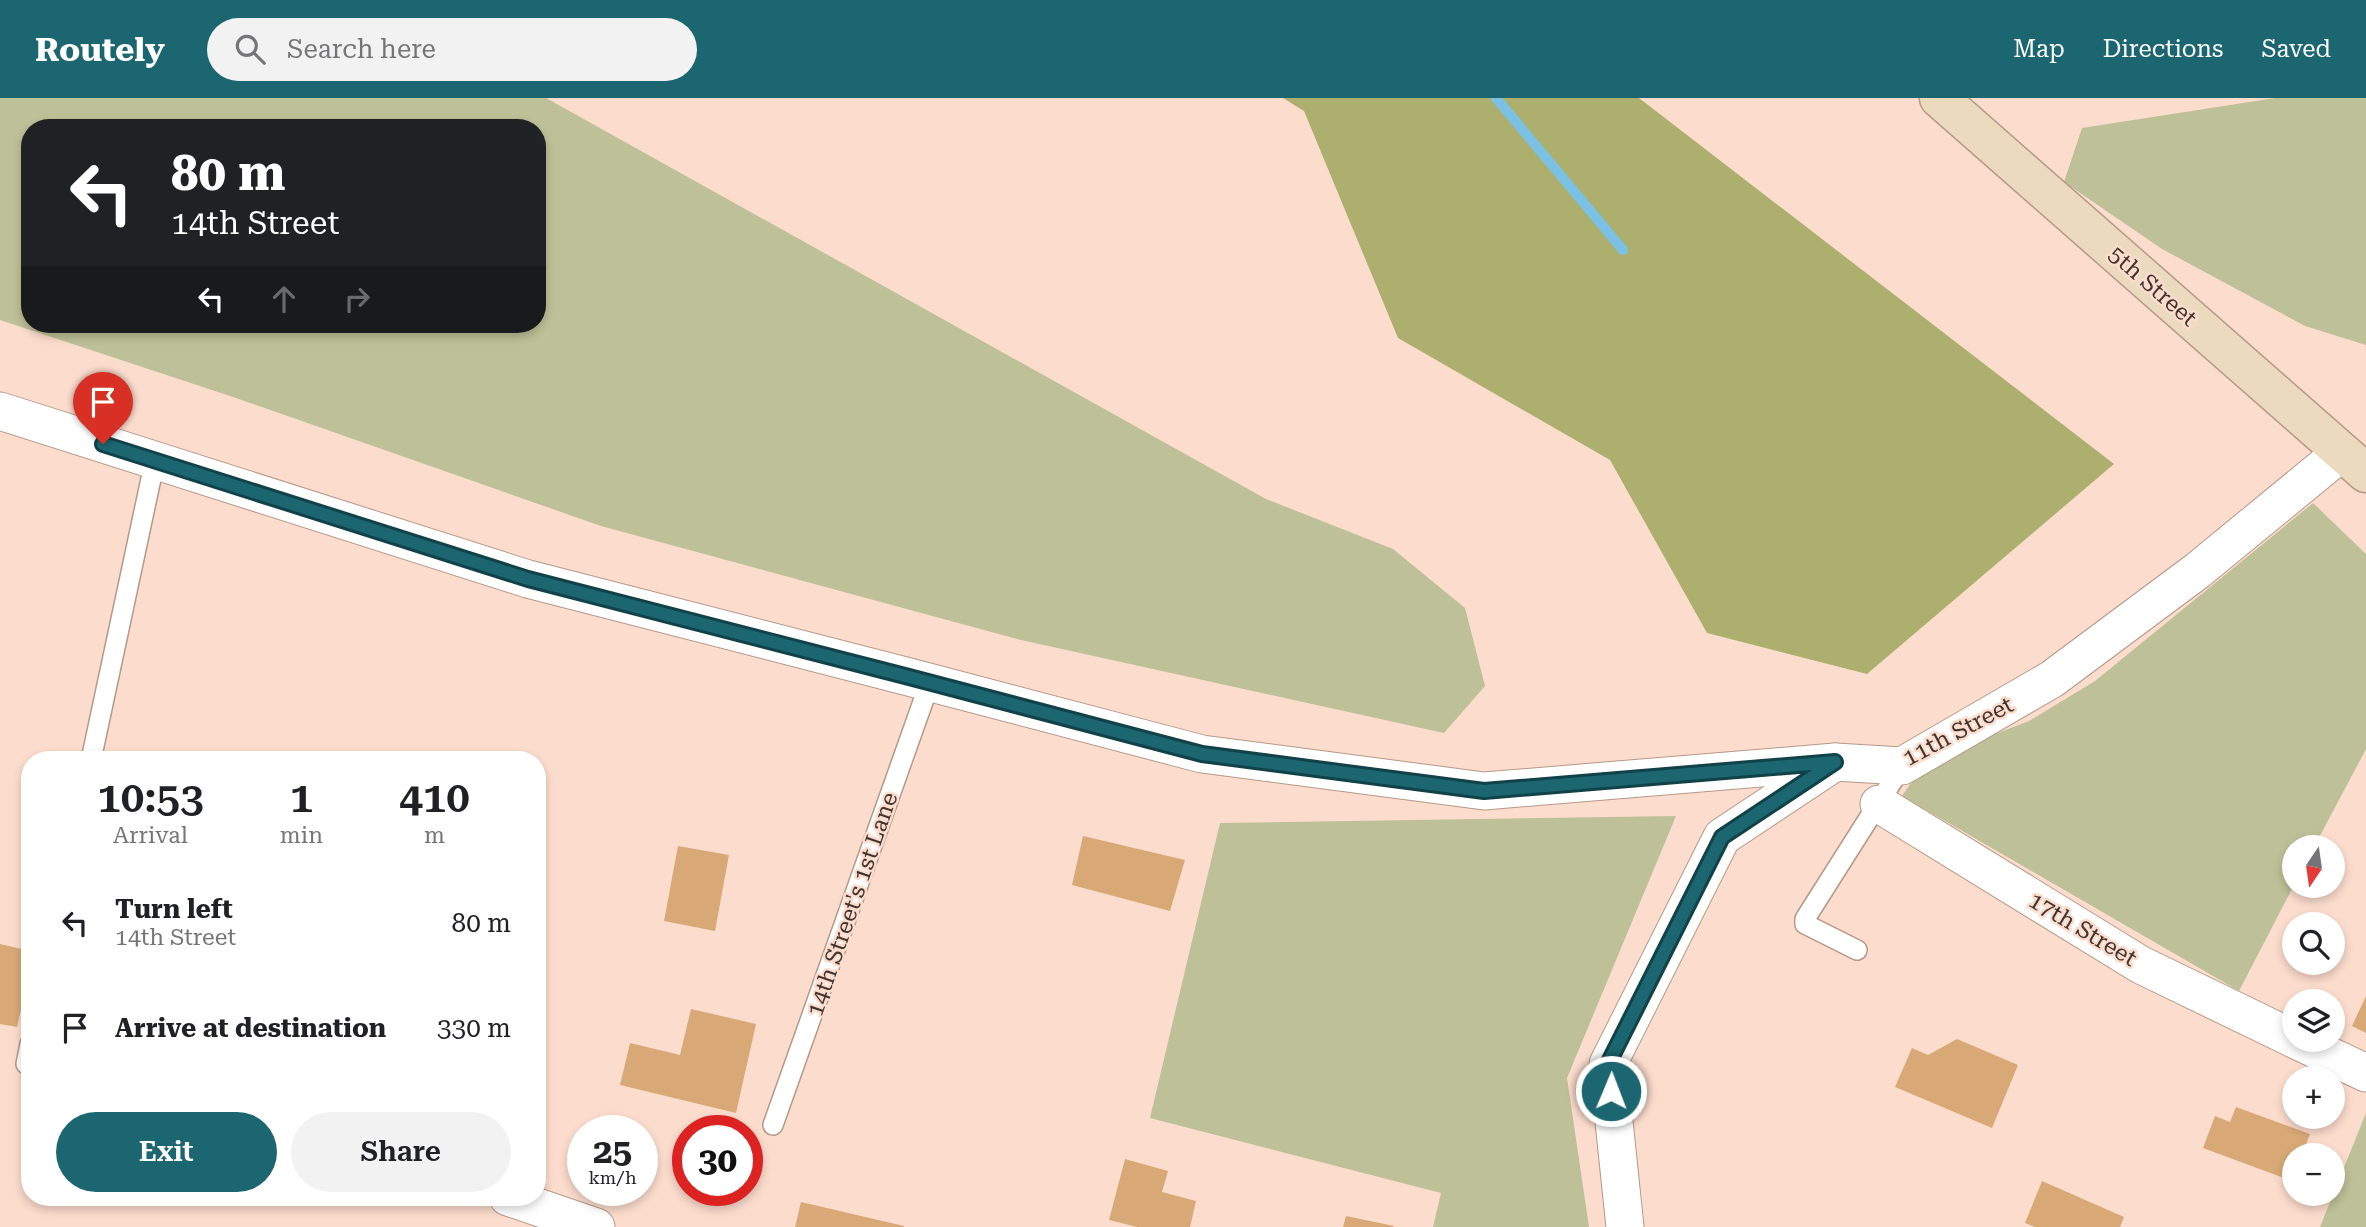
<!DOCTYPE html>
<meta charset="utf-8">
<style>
:root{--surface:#fff;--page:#f2f2f2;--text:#202124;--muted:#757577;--accent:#1b6670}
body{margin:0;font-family:"Roboto Serif",serif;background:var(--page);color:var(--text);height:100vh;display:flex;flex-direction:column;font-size:26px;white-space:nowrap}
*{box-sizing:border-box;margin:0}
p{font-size:23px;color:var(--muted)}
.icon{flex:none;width:38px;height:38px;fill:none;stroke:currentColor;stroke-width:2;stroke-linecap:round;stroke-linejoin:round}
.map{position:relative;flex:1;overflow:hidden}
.drawer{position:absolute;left:21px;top:653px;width:525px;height:455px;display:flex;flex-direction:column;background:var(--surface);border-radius:28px;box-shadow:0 4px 10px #0003}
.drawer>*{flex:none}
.top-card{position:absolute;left:21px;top:21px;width:525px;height:214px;border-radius:28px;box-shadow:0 4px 10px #0003;background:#202124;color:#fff;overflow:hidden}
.needle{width:46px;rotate:193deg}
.fabs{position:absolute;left:2282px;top:737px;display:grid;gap:14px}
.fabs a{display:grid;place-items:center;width:63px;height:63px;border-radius:50%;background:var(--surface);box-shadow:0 4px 10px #0003;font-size:35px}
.speed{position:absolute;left:567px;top:1017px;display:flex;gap:14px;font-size:35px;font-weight:700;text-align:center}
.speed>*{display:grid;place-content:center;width:91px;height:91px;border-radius:50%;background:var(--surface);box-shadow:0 4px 10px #0003;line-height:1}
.speed small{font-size:18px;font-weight:400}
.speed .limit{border:10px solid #d22;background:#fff;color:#111}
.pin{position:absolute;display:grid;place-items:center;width:60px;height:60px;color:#fff;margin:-72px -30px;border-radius:50% 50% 50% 0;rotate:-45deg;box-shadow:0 0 7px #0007}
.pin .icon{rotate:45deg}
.me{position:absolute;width:77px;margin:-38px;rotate:1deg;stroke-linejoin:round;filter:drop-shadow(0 0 5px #0008)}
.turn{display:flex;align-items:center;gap:24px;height:147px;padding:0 35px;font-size:32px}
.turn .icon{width:91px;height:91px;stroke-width:2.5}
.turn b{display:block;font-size:49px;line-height:60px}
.lanes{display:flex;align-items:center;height:66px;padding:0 35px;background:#0003;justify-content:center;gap:35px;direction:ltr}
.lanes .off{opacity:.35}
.eta{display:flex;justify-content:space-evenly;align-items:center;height:119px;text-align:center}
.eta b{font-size:42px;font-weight:600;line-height:49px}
.button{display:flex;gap:14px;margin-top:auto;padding:14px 35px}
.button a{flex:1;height:80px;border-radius:42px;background:var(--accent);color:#fff;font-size:28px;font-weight:600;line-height:80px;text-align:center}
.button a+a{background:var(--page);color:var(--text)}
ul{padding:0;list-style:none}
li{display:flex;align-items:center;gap:21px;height:105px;padding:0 35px}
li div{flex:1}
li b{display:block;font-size:26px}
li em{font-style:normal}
header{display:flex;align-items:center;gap:42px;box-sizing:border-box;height:98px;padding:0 35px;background:var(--accent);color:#fff}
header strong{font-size:33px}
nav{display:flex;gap:38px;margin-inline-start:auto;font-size:24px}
.search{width:490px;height:63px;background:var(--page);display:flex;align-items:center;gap:18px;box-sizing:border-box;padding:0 24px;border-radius:38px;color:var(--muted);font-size:26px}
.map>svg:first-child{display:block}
.green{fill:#bec098;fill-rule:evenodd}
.forest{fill:#adaf6e}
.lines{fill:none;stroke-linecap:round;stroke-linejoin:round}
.stream{stroke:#7ac1e4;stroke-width:10}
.building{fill:#d8a976}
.lane-casing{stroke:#b69889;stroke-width:22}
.street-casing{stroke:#b69889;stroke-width:39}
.secondary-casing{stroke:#b69889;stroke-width:41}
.lane{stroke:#fff;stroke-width:19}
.street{stroke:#fff;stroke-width:37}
.secondary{stroke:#ebdabe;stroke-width:38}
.route-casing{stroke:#124249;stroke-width:18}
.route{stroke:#1b6670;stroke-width:12}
.labels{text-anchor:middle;stroke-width:5;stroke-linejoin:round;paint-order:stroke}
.street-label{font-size:23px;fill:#40342e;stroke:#fcdccd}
</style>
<header>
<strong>Routely</strong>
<div class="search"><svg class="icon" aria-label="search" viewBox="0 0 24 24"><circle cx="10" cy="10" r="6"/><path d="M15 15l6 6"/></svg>Search here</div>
<nav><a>Map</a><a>Directions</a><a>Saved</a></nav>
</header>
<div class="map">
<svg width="2366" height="1129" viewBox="0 0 2366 1129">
<rect width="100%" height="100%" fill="#fcdccd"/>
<g class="green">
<path d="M0,0h546l720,401 127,50 72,59 20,78 -41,47 -423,-93 -420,-114 -365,-128 -236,-78zM30,30h507v196h-507z"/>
<polygon points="2275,0 2366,0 2366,247 2305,228 2162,151 2064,84 2082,30"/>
<polygon points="2313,405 2366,456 2366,651 2314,749 2294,749 2294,787 2239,893 1902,698 1927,662 2029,623 2095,583"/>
<polygon points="1676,718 1567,980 1589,1129 1433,1129 1441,1095 1150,1020 1220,725"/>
<polygon points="2366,1015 2366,1129 2320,1129"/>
</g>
<polygon class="forest" points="1283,0 1639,0 2114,366 1867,576 1707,535 1610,362 1398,240 1304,13"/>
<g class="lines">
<polyline class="stream" points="1496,0 1623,152"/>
</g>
<g class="building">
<polygon points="1083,738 1185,762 1170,813 1072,787"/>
<polygon points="678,748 729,757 715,833 664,823"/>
<polygon points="0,846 30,853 30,873 17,929 0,926"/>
<polygon points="2366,898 2366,935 2352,928"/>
<polygon points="691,911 756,926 736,1015 620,987 630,945 680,957"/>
<polygon points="1957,941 2018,967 1992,1030 1895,989 1912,950 1928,957"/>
<polygon points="2236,1009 2310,1036 2302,1057 2294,1057 2292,1083 2203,1050 2215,1018 2230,1024"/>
<polygon points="1125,1061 1168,1073 1162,1094 1196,1103 1190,1129 1137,1129 1109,1122"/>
<polygon points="2042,1083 2124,1119 2120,1129 2035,1129 2025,1125"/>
<polygon points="801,1104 904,1128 904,1129 795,1129"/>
<polygon points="1346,1118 1394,1128 1393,1129 1343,1129"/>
</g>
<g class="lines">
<g class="lane-casing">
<g id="lane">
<polyline points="91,662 155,362"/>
<polyline points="1857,852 1805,826 1805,821 1902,668"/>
<polyline points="26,966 30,946"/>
<polyline points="773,1027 930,584"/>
</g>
</g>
<g class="street-casing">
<g id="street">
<polyline points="0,313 528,481 909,579 1202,656 1484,693 1835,664"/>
<polyline points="1879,706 2141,867 2294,941"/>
<polyline points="2296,942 2366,975"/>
<polyline points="508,1099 596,1129"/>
<polyline points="1625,1129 1608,966 1722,739 1835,664 1902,668 2052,581 2197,473 2342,354"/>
</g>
</g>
<g class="secondary-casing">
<polyline id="secondary" points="1939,0 2366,375"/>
</g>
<use href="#lane" class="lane"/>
<use href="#street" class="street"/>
<use href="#secondary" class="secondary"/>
</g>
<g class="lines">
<g class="route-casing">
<polyline id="route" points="103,346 528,481 909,579 1202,656 1484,693 1835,664 1722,739 1608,966 1611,993"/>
</g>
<use href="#route" class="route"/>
</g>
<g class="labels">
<g class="street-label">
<text transform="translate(2153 188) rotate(41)" y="8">5th Street</text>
<text transform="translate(1958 633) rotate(-28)" y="8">11th Street</text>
<text transform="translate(852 806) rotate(-71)" y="8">14th Street's 1st Lane</text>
<text transform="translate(2083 831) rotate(31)" y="8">17th Street</text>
</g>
</g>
</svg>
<div class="fabs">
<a><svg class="needle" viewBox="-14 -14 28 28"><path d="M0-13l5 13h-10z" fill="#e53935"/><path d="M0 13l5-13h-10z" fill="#757577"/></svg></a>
<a><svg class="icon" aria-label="search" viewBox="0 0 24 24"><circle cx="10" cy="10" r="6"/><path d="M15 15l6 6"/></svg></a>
<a><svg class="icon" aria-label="layers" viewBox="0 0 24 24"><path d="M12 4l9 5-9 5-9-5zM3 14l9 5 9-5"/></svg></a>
<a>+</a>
<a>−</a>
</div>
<div class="speed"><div>25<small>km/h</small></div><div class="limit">30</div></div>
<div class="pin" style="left:103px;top:346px;background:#d93025"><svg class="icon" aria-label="arrive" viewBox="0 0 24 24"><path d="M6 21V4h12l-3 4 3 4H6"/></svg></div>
<svg class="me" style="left:1611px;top:993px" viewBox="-20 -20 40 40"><circle r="17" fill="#1b6670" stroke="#fff" stroke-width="3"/><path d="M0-11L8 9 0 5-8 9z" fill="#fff"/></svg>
<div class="top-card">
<div class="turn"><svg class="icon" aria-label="left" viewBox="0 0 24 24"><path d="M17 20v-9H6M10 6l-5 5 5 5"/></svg><div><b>80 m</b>14th Street</div></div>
<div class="lanes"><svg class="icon" aria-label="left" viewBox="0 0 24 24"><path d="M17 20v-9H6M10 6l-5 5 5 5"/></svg><svg class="icon off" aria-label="ahead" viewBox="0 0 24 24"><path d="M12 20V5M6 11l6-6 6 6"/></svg><svg class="icon off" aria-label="right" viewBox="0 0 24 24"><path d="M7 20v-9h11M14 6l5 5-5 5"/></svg></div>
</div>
<section class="drawer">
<div class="eta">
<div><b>10:53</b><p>Arrival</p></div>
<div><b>1</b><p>min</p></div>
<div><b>410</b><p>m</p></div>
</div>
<ul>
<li><svg class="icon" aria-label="left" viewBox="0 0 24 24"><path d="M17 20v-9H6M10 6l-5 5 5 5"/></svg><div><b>Turn left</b><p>14th Street</p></div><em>80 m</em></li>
<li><svg class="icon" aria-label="arrive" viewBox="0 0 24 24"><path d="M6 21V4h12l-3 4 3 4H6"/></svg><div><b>Arrive at destination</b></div><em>330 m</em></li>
</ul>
<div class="button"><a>Exit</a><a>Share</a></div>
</section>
</div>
